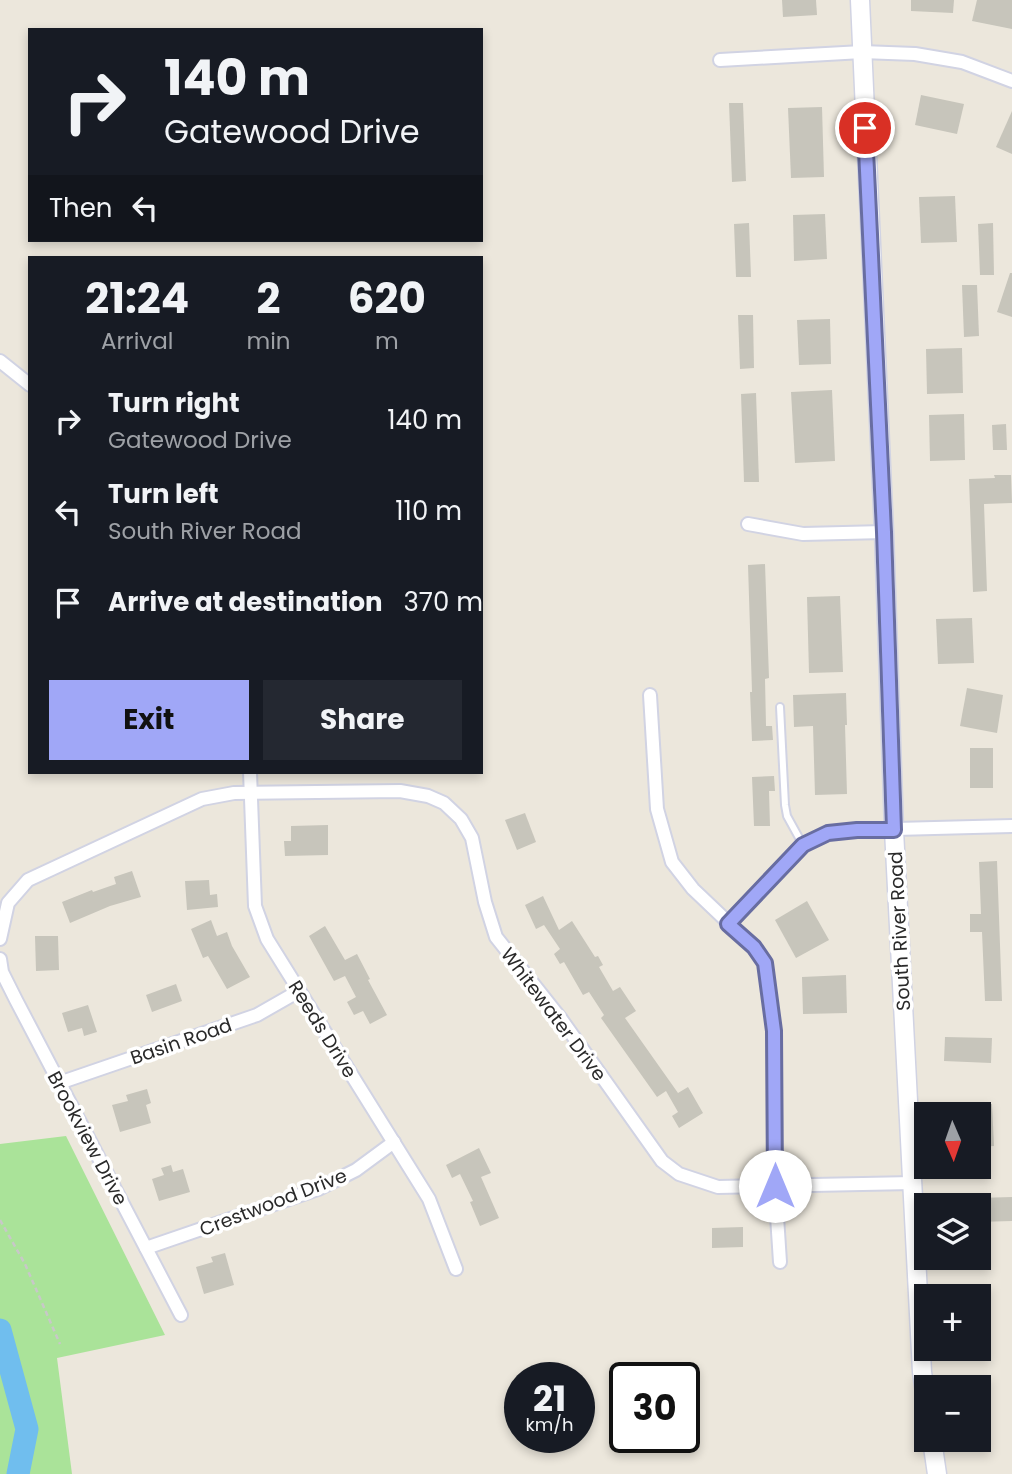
<!DOCTYPE html>
<meta charset="utf-8">
<style>
:root{--surface:#171b24;--page:#242831;--text:#f1f3f6;--muted:#9ea1a6;--accent:#a0a7f7}
body{margin:0;font-family:Poppins,sans-serif;background:var(--page);color:var(--text);height:100vh;display:flex;flex-direction:column;font-size:26px;white-space:nowrap}
*{box-sizing:border-box;margin:0}
p{font-size:23px;color:var(--muted)}
.icon{flex:none;width:38px;height:38px;fill:none;stroke:currentColor;stroke-width:2;stroke-linecap:round;stroke-linejoin:round}
.map{position:relative;flex:1;overflow:hidden}
.panel{position:absolute;left:28px;top:256px;width:455px;height:518px;display:flex;flex-direction:column;background:var(--surface);border-radius:0px;box-shadow:0 4px 10px #0003}
.panel>*{flex:none}
.hud{position:absolute;left:28px;top:28px;width:455px;height:214px;border-radius:0px;box-shadow:0 4px 10px #0003;background:#171b24;color:var(--text);overflow:hidden}
.needle{width:46px;rotate:178deg}
.buttons{position:absolute;left:914px;top:1102px;display:grid;gap:14px}
.buttons a{display:grid;place-items:center;width:77px;height:77px;border-radius:0px;background:var(--surface);box-shadow:0 4px 10px #0003;font-size:35px}
.speed{position:absolute;left:504px;top:1362px;display:flex;gap:14px;font-size:35px;font-weight:700;text-align:center}
.speed>*{display:grid;place-content:center;width:91px;height:91px;border-radius:50%;background:var(--surface);box-shadow:0 4px 10px #0003;line-height:1}
.speed small{font-size:18px;font-weight:400}
.speed .limit{border:4px solid #111;border-radius:10px;background:#fff;color:#111}
.pin{position:absolute;display:grid;place-items:center;width:60px;height:60px;color:#fff;margin:-30px;border:4px solid #fff;border-radius:50%;box-shadow:0 2px 7px #0007}
.me{position:absolute;width:77px;margin:-38px;rotate:0deg;stroke-linejoin:round;filter:drop-shadow(0 0 5px #0008)}
.turn{display:flex;align-items:center;gap:24px;height:147px;padding:0 21px;font-size:32px}
.turn .icon{width:91px;height:91px;stroke-width:2.5}
.turn b{display:block;font-size:49px;line-height:60px}
.then{display:flex;align-items:center;height:66px;padding:0 21px;background:#0003;gap:14px;font-size:26px}
.eta{display:flex;justify-content:space-evenly;align-items:center;height:119px;text-align:center}
.eta b{font-size:42px;font-weight:700;line-height:49px}
.cta{display:flex;gap:14px;margin-top:auto;padding:14px 21px}
.cta a{flex:1;height:80px;border-radius:0px;background:var(--accent);color:#111;font-size:28px;font-weight:700;line-height:80px;text-align:center}
.cta a+a{background:var(--page);color:var(--text)}
ul{padding:0;list-style:none}
li{display:flex;align-items:center;gap:21px;height:91px;padding:0 21px}
li div{flex:1}
li b{display:block;font-size:26px}
li em{font-style:normal}
.map>svg:first-child{display:block}
.green{fill:#aae399}
.lines{fill:none;stroke-linecap:round;stroke-linejoin:round}
.river{stroke:#70beee;stroke-width:23}
.building{fill:#c7c5bb}
.lane-casing{stroke:#d1d3e3;stroke-width:10}
.street-casing{stroke:#d1d3e3;stroke-width:16}
.secondary-casing{stroke:#d1d3e3;stroke-width:21}
.path{stroke:#c8c8c8;stroke-width:2.5;stroke-dasharray:5 3.5;stroke-linecap:butt}
.lane{stroke:#fff;stroke-width:6}
.street{stroke:#fff;stroke-width:12}
.secondary{stroke:#fff;stroke-width:18}
.route-casing{stroke:#686da1;stroke-width:18}
.route{stroke:#a0a7f7;stroke-width:12}
.labels{text-anchor:middle;stroke-width:7;stroke-linejoin:round;paint-order:stroke}
.street-label{font-size:19px;fill:#2a2a2a;stroke:#fff}
</style>
<div class="map">
<svg width="1012" height="1474" viewBox="0 0 1012 1474">
<rect width="100%" height="100%" fill="#ece7dc"/>
<polygon class="green" points="66,1136 165,1335 57,1358 72,1474 0,1474 0,1144"/>
<g class="lines">
<polyline class="river" points="0,1330 27,1429 18,1474"/>
</g>
<g class="building">
<polygon points="782,0 816,0 817,15 783,17"/>
<polygon points="911,0 954,0 953,13 911,11"/>
<polygon points="977,0 1012,0 1012,29 972,21"/>
<polygon points="921,95 964,104 957,134 915,125"/>
<polygon points="729,103 743,103 746,181 732,182"/>
<polygon points="822,107 824,177 791,178 788,108"/>
<polygon points="1012,111 1012,154 996,147"/>
<polygon points="955,196 957,242 921,243 919,197"/>
<polygon points="825,214 827,259 794,261 793,215"/>
<polygon points="749,223 751,277 736,277 734,224"/>
<polygon points="993,223 994,275 980,275 978,224"/>
<polygon points="1010,273 1012,273 1012,317 997,312"/>
<polygon points="962,285 977,285 979,336 964,337"/>
<polygon points="738,315 753,315 754,368 740,369"/>
<polygon points="830,319 831,364 799,365 797,320"/>
<polygon points="962,348 963,393 927,394 926,349"/>
<polygon points="832,390 835,461 795,463 791,392"/>
<polygon points="756,393 759,482 744,482 741,394"/>
<polygon points="964,414 965,460 930,461 929,415"/>
<polygon points="1006,424 1007,450 993,450 992,425"/>
<polygon points="994,475 1011,475 1012,503 984,504 987,591 973,592 969,479 995,478"/>
<polygon points="765,564 769,678 765,679 766,726 772,726 773,740 752,741 750,692 752,692 748,565"/>
<polygon points="840,596 843,672 809,673 807,597"/>
<polygon points="972,618 974,663 938,664 936,619"/>
<polygon points="967,688 1003,695 997,733 960,726"/>
<polygon points="846,693 847,725 845,725 847,794 815,795 813,726 794,727 793,695"/>
<rect x="970" y="748" width="23" height="40"/>
<polygon points="774,776 775,791 769,791 770,826 754,826 752,777"/>
<polygon points="525,813 536,842 517,850 505,820"/>
<polygon points="328,825 328,855 285,856 284,841 291,841 291,826"/>
<polygon points="997,861 1002,1001 985,1001 982,932 970,932 970,914 981,914 979,862"/>
<polygon points="132,871 141,897 110,906 70,923 62,902 92,890 93,892 116,884 114,877"/>
<polygon points="209,880 210,895 217,894 218,907 187,910 185,881"/>
<polygon points="543,896 559,930 572,921 595,957 598,956 603,965 599,967 613,991 620,987 636,1011 625,1018 678,1093 688,1087 703,1113 679,1128 672,1116 678,1112 666,1091 657,1097 601,1018 604,1015 589,992 583,995 564,962 560,964 554,954 560,949 544,925 536,929 525,905"/>
<polygon points="807,901 829,940 796,958 775,920"/>
<polygon points="211,920 217,936 227,932 232,946 250,977 227,989 208,956 203,958 191,929"/>
<polygon points="325,926 345,960 357,954 370,979 368,980 387,1015 370,1024 363,1011 354,1015 347,1002 356,997 345,976 334,981 309,936"/>
<polygon points="35,936 58,936 59,970 36,971"/>
<polygon points="846,975 847,1013 803,1014 802,977"/>
<polygon points="176,984 182,1001 152,1012 146,995"/>
<polygon points="88,1005 97,1032 84,1036 82,1028 68,1032 62,1013"/>
<polygon points="945,1037 992,1038 991,1063 944,1061"/>
<polygon points="147,1089 151,1103 146,1105 151,1123 120,1132 112,1105 128,1101 126,1095"/>
<polygon points="992,1104 994,1146 978,1147 978,1115 975,1115 974,1105"/>
<polygon points="479,1148 491,1173 481,1177 499,1218 480,1226 470,1202 473,1201 460,1174 452,1178 446,1165"/>
<polygon points="171,1165 173,1172 183,1169 190,1192 159,1201 152,1179 164,1175 161,1168"/>
<polygon points="1012,1197 1012,1221 978,1222 978,1198"/>
<polygon points="743,1227 743,1247 712,1248 712,1228"/>
<polygon points="225,1253 234,1285 204,1294 196,1267 213,1262 211,1257"/>
</g>
<g class="lines">
<g class="lane-casing">
<polyline id="lane" points="780,707 785,805 787,816 803,845"/>
</g>
<g class="street-casing">
<g id="street">
<polyline points="720,60 862,52 915,54 962,62 1012,81"/>
<polyline points="0,361 30,385"/>
<polyline points="748,524 803,534 884,532"/>
<polyline points="650,695 657,809 672,862 693,889 754,947 765,963 774,1031 775,1186 780,1262"/>
<polyline points="250,772 255,906 267,939 429,1199 456,1269"/>
<polyline points="728,924 803,845 828,833 857,830 1012,826"/>
<polyline points="0,939 8,903 28,880 202,799 234,793 400,791 428,796 444,803 461,819 472,838 485,902 496,937 561,1019 662,1161 679,1174 718,1187 913,1183"/>
<polyline points="0,959 2,972 16,1000 181,1315"/>
<polyline points="59,1083 257,1015 299,991"/>
<polyline points="146,1248 318,1189 356,1170 394,1142"/>
</g>
</g>
<g class="secondary-casing">
<g id="secondary">
<polyline points="860,0 884,532 894,830 922,1372 926,1399"/>
<polyline points="932,1440 937,1474"/>
</g>
</g>
<polyline class="path" points="0,1220 25,1264 60,1344"/>
<use href="#lane" class="lane"/>
<use href="#street" class="street"/>
<use href="#secondary" class="secondary"/>
</g>
<g class="lines">
<g class="route-casing">
<polyline id="route" points="775,1186 774,1031 765,963 754,947 728,924 803,845 828,833 857,830 894,830 884,532 865,128"/>
</g>
<use href="#route" class="route"/>
</g>
<g class="labels">
<g class="street-label">
<text transform="translate(899 931) rotate(-93)" y="7">South River Road</text>
<text transform="translate(554 1014) rotate(53)" y="7">Whitewater Drive</text>
<text transform="translate(323 1029) rotate(58)" y="7">Reeds Drive</text>
<text transform="translate(181 1041) rotate(-19)" y="7">Basin Road</text>
<text transform="translate(88 1138) rotate(62)" y="7">Brookview Drive</text>
<text transform="translate(273 1202) rotate(-21)" y="7">Crestwood Drive</text>
</g>
</g>
</svg>
<div class="buttons">
<a><svg class="needle" viewBox="-14 -14 28 28"><path d="M0-13l5 13h-10z" fill="#e53935"/><path d="M0 13l5-13h-10z" fill="#9ea1a6"/></svg></a>
<a><svg class="icon" aria-label="layers" viewBox="0 0 24 24"><path d="M12 4l9 5-9 5-9-5zM3 14l9 5 9-5"/></svg></a>
<a>+</a>
<a>−</a>
</div>
<div class="speed"><div>21<small>km/h</small></div><div class="limit">30</div></div>
<div class="pin" style="left:865px;top:128px;background:#d93025"><svg class="icon" aria-label="arrive" viewBox="0 0 24 24"><path d="M6 21V4h12l-3 4 3 4H6"/></svg></div>
<svg class="me" style="left:775px;top:1186px" viewBox="-20 -20 40 40"><circle r="19" fill="#fff"/><path d="M0-13L10 11 0 6-10 11z" fill="#a0a7f7"/></svg>
<div class="hud">
<div class="turn"><svg class="icon" aria-label="right" viewBox="0 0 24 24"><path d="M7 20v-9h11M14 6l5 5-5 5"/></svg><div><b>140 m</b>Gatewood Drive</div></div>
<div class="then">Then<svg class="icon" aria-label="left" viewBox="0 0 24 24"><path d="M17 20v-9H6M10 6l-5 5 5 5"/></svg></div>
</div>
<section class="panel">
<div class="eta">
<div><b>21:24</b><p>Arrival</p></div>
<div><b>2</b><p>min</p></div>
<div><b>620</b><p>m</p></div>
</div>
<ul>
<li><svg class="icon" aria-label="right" viewBox="0 0 24 24"><path d="M7 20v-9h11M14 6l5 5-5 5"/></svg><div><b>Turn right</b><p>Gatewood Drive</p></div><em>140 m</em></li>
<li><svg class="icon" aria-label="left" viewBox="0 0 24 24"><path d="M17 20v-9H6M10 6l-5 5 5 5"/></svg><div><b>Turn left</b><p>South River Road</p></div><em>110 m</em></li>
<li><svg class="icon" aria-label="arrive" viewBox="0 0 24 24"><path d="M6 21V4h12l-3 4 3 4H6"/></svg><div><b>Arrive at destination</b></div><em>370 m</em></li>
</ul>
<div class="cta"><a>Exit</a><a>Share</a></div>
</section>
</div>
